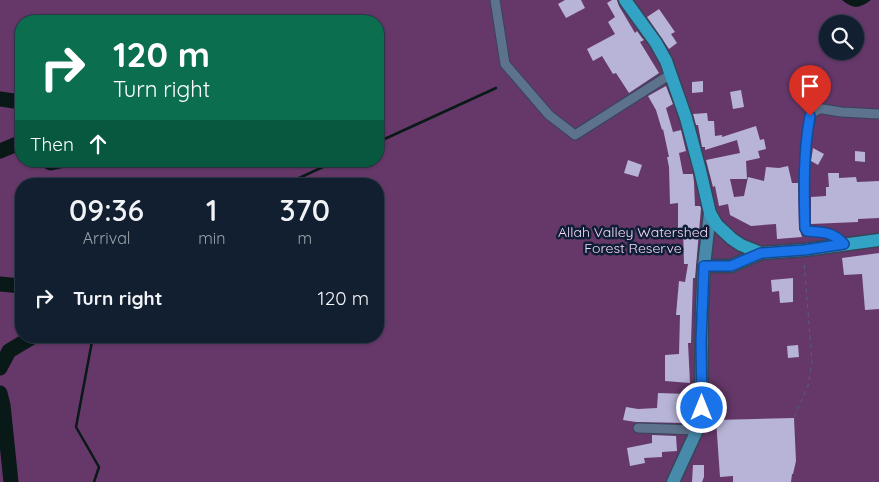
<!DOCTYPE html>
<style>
:root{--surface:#111f30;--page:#1a2738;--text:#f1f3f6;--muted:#9ca2ab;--line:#303d4c}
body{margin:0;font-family:Quicksand,sans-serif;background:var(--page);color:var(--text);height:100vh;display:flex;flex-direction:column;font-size:19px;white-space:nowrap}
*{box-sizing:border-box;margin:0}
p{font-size:16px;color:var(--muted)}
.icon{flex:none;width:28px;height:28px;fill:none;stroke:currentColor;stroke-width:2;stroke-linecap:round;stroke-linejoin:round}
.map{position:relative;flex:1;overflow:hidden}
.side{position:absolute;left:15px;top:178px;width:369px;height:165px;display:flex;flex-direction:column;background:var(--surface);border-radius:20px;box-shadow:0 1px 4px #0004,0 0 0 1px var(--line)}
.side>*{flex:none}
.hud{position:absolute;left:15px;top:15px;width:369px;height:152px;border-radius:20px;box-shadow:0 1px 4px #0004,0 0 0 1px var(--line);background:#0b6e4f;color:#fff;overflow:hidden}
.buttons{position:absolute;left:819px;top:15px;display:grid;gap:10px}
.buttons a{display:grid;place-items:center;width:45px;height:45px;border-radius:50%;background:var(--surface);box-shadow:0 1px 4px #0004,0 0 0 1px var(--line);font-size:25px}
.pin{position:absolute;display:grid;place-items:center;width:42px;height:42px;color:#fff;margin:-51px -21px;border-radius:50% 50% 50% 0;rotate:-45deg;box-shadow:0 0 5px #0007}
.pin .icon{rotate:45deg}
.me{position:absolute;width:55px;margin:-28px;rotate:0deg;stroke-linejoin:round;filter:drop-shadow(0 0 4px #0008)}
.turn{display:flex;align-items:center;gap:18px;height:105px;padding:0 15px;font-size:22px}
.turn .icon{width:65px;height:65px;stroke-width:2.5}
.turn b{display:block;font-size:35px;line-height:42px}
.then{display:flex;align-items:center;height:48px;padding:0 15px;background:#0003;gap:10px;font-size:19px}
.eta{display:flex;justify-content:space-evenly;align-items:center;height:85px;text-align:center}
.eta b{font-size:30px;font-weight:600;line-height:35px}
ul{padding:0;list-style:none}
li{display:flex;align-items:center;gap:15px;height:70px;padding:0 15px}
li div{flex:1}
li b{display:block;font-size:19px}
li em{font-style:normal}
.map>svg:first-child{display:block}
.green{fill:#653869;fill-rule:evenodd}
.water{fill:#081917}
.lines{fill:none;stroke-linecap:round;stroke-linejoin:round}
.stream{stroke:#081917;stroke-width:2.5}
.river{stroke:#081917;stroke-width:15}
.building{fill:#b8b4d7}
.street-casing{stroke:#374558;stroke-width:11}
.secondary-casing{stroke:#374558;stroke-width:15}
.primary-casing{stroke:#374558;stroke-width:15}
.path{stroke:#526277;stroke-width:1;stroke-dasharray:4 4;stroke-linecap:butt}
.street{stroke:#5d728d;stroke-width:9}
.secondary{stroke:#488aa9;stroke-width:12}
.primary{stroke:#33a3c5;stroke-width:12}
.route-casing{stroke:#114b97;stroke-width:12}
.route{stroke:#1a73e8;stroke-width:9}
.labels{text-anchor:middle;stroke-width:5;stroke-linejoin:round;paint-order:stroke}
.park-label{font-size:14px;fill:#f8d7fa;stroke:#0e1f35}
</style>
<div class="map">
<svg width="879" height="482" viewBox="0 0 879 482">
<rect width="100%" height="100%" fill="#172940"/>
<path class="green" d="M0,0h879v482h-879zM21,21h357v140h-357zM828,24h27v27h-27zM21,184h357v152h-357z"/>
<path class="water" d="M842,0h29c-12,9 -18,9 -29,0z"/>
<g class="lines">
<g class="stream">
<polyline points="378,142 496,88"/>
<polyline points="286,184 336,161"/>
<polyline points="93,336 76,427 99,467 94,482"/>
</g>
<g class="river">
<polyline points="0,99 21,102"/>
<polyline points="0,151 17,144 21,147"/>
<polyline points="47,161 51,163 60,161"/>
<polyline points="0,284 21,286"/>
<polyline points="0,368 9,351 34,336"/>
<polyline points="0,393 3,405 11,482"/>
</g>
</g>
<g class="building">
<polygon points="565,0 581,0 585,8 566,18 558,4"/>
<polygon points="612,0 617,0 619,6 635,33 637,31 642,38 644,40 640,42 659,73 629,93 616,73 613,74 602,56 593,61 587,49 615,34 608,22 615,17 607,3"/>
<polygon points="659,9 675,32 671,34 677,43 669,49 647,17"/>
<polygon points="703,81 703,92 692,93 692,82"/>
<polygon points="666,86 673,104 666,108 673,132 681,130 686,151 679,153 683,174 693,174 694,182 695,206 700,206 701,208 695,278 693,278 691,343 688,343 690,383 665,381 665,355 679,354 680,315 676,315 679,281 685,282 688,264 684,264 683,228 678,228 678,203 670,204 669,167 667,157 669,157 663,129 662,130 656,110 648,96"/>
<polygon points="741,90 744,107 733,109 730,92"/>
<polygon points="707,113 708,121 714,121 715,136 722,135 722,137 756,126 760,140 764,139 766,149 758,151 760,158 746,161 747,179 730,179 734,197 744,196 748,177 764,181 766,167 779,168 788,166 792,183 798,183 799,228 802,237 777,239 776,224 751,226 730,215 728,204 719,206 715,186 713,187 706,160 740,153 737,140 705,150 705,147 702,147 698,125 696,125 693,114"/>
<polygon points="813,148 824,154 818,165 811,161"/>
<polygon points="855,151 865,152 865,162 855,161"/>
<polygon points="628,160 642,165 638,177 624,173"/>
<polygon points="828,173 839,173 839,178 856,177 857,182 879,181 879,218 858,219 858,222 811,224 811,197 826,196 826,187 829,187"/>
<polygon points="879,253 879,309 865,310 862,274 844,275 842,258"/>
<polygon points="793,278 793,302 780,303 779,291 772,292 771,280"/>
<polygon points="798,345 799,357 788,358 787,346"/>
<polygon points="658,393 688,394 687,423 636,422 623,420 626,407 638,409 657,408"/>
<polygon points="794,418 796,461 793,474 792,474 791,482 733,482 733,476 720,477 716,420"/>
<polygon points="652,435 676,436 677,451 662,452 662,457 644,458 645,463 630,466 627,448 652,443"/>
<polygon points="693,465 704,465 704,477 702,482 692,482"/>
</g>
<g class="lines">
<g class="street-casing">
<g id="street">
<polyline points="495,0 505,64 549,115 575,135 671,74"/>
<path d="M844,244c-11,-12 -21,-12 -37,-13l-2,-3 -1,-47 3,-49 5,-19 7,-4h4l18,3 38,2"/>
<polyline points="638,428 697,430"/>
</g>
</g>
<g class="secondary-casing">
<g id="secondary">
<polyline points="704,266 731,266 761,253"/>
<polyline points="673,482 697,430 701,416 702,306 704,266 710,213"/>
</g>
</g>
<g class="primary-casing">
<polyline id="primary" points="625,0 656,43 666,61 686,118 700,170 710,213 717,225 732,239 741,245 761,253 804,250 879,240"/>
</g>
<polyline class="path" points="794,417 808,386 812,362 804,261"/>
<use href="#street" class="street"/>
<use href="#secondary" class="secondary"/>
<use href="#primary" class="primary"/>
</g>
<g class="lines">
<g class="route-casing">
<path id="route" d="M702,408l-1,-66 3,-76h27l30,-13 43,-3 40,-6c-11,-12 -21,-12 -37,-13l-2,-3c-1,-37 -2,-75 5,-112"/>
</g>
<use href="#route" class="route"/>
</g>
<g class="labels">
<g class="park-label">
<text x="633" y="237">Allah Valley Watershed<tspan x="633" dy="16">Forest Reserve</tspan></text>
</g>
</g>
</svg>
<div class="buttons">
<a><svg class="icon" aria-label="search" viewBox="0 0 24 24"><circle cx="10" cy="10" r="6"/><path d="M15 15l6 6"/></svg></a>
</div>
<div class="pin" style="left:810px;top:116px;background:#d93025"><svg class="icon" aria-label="arrive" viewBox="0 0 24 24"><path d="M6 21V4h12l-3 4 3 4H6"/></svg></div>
<svg class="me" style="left:702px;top:408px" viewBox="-20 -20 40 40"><circle r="17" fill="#1a73e8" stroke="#fff" stroke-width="3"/><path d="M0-11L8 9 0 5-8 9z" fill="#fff"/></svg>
<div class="hud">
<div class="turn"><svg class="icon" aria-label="right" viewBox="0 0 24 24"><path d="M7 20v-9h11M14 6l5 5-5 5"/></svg><div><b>120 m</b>Turn right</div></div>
<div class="then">Then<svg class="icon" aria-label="ahead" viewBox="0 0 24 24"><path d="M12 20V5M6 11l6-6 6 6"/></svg></div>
</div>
<section class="side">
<div class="eta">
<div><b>09:36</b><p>Arrival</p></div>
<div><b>1</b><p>min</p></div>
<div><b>370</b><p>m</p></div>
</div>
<ul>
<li><svg class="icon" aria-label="right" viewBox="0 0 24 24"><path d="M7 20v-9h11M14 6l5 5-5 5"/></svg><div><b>Turn right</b></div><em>120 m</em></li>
</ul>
</section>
</div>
